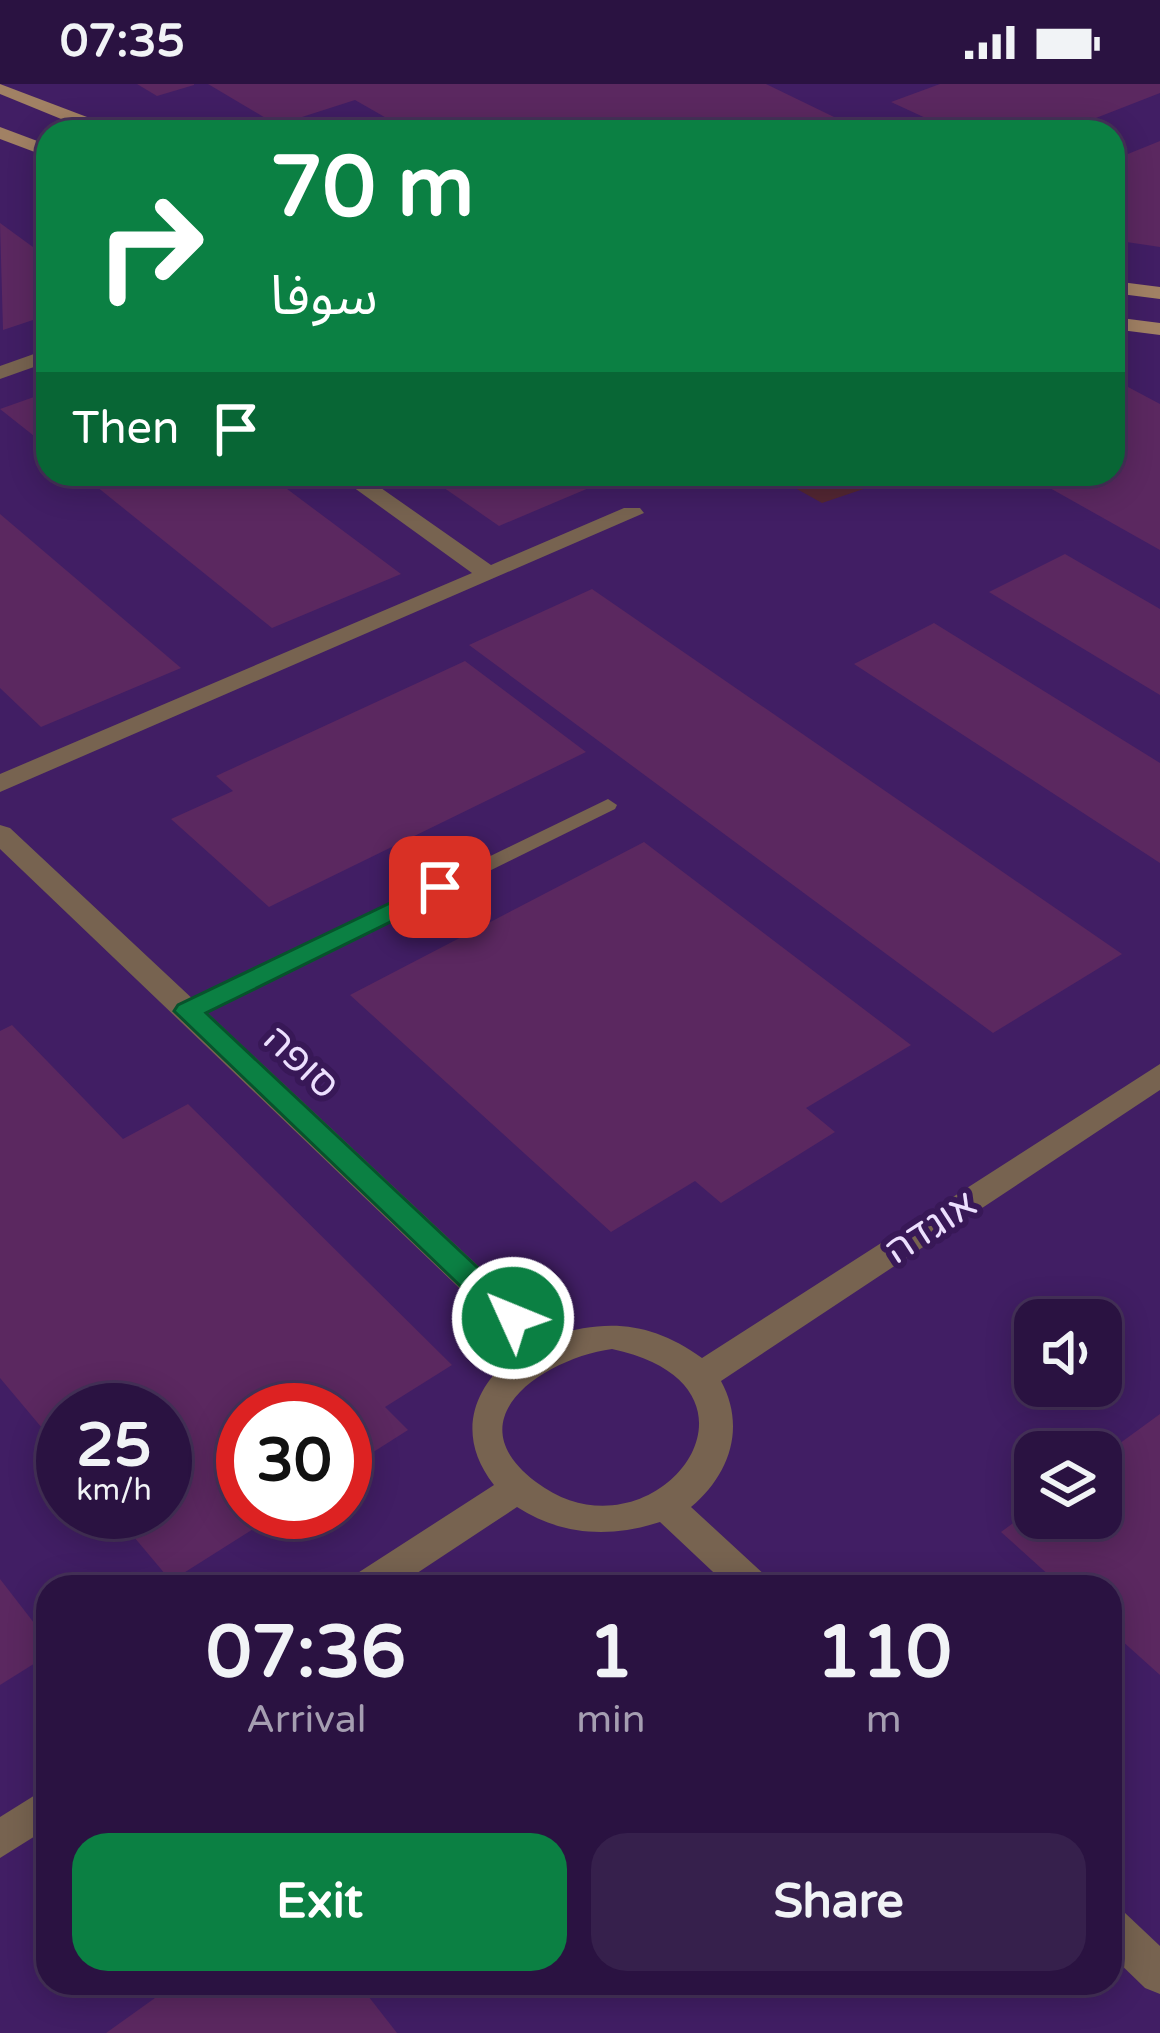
<!DOCTYPE html>
<meta charset="utf-8">
<style>
:root{--surface:#2a1241;--page:#36204c;--text:#f1f3f6;--muted:#a59eb1;--line:#46325a;--accent:#0b8043}
body{margin:0;font-family:"Varela Round","Noto Sans Arabic","Noto Sans Hebrew",sans-serif;background:var(--page);color:var(--text);height:100vh;display:flex;flex-direction:column;font-size:45px;white-space:nowrap}
*{box-sizing:border-box;margin:0}
p{font-size:39px;color:var(--muted)}
.icon{flex:none;width:66px;height:66px;fill:none;stroke:currentColor;stroke-width:2;stroke-linecap:round;stroke-linejoin:round}
.map{position:relative;flex:1;overflow:hidden}
.panel{position:absolute;left:36px;top:1491px;width:1086px;height:420px;display:flex;flex-direction:column;background:var(--surface);border-radius:36px;box-shadow:0 6px 30px #0003,0 0 0 3px var(--line)}
.panel>*{flex:none}
.banner{position:absolute;left:36px;top:36px;width:1089px;height:366px;border-radius:36px;box-shadow:0 6px 30px #0003,0 0 0 3px var(--line);background:#0b8043;color:#fff;overflow:hidden}
.fabs{position:absolute;left:1014px;top:1215px;display:grid;gap:24px}
.fabs a{display:grid;place-items:center;width:108px;height:108px;border-radius:24px;background:var(--surface);box-shadow:0 6px 30px #0003,0 0 0 3px var(--line);font-size:60px}
.speed{position:absolute;left:36px;top:1299px;display:flex;gap:24px;font-size:60px;font-weight:700;text-align:center}
.speed>*{display:grid;place-content:center;width:156px;height:156px;border-radius:50%;background:var(--surface);box-shadow:0 6px 30px #0003,0 0 0 3px var(--line);line-height:1}
.speed small{font-size:30px;font-weight:400}
.speed .limit{border:18px solid #d22;background:#fff;color:#111}
.pin{position:absolute;display:grid;place-items:center;width:102px;height:102px;color:#fff;margin:-51px;border-radius:24px;box-shadow:0 6px 18px #0006}
.me{position:absolute;width:132px;margin:-66px;rotate:314deg;stroke-linejoin:round;filter:drop-shadow(0 0 9px #0008)}
.turn{display:flex;align-items:center;gap:42px;height:252px;padding:0 36px;font-size:54px}
.turn .icon{width:156px;height:156px;stroke-width:2.5}
.turn b{display:block;font-size:84px;line-height:102px}
.then{display:flex;align-items:center;height:114px;padding:0 36px;background:#0003;gap:24px;font-size:45px}
.eta{display:flex;justify-content:space-evenly;align-items:center;height:204px;text-align:center}
.eta b{font-size:72px;font-weight:800;line-height:84px}
.primary-button{display:flex;gap:24px;margin-top:auto;padding:24px 36px}
.primary-button a{flex:1;height:138px;border-radius:36px;background:var(--accent);color:#fff;font-size:48px;font-weight:800;line-height:138px;text-align:center}
.primary-button a+a{background:var(--page);color:var(--text)}
.status{display:flex;justify-content:space-between;align-items:center;height:84px;padding:0 60px;background:var(--surface);direction:ltr}
.status svg{height:33px;fill:currentColor}
.map>svg:first-child{display:block}
.built{fill:#411e64;fill-rule:evenodd}
.green{fill:#542733}
.building{fill:#5b2860}
.lines{fill:none;stroke-linecap:round;stroke-linejoin:round}
.lane{fill:#776350;fill-rule:evenodd}
.street{fill:#776350;fill-rule:evenodd}
.secondary{fill:#a18164;fill-rule:evenodd}
.route{fill:#0b8043;stroke:#07532c;stroke-width:3}
.labels{text-anchor:middle;stroke-width:12;stroke-linejoin:round;paint-order:stroke}
.street-label{font-size:39px;fill:#ecdffe;stroke:#381857}
</style>
<div class="status"><b>07:35</b><svg viewBox="0 0 49 12"><path d="M0 12V9h3v3zM5 12V6h3v6zM10 12V3h3v9zM15 12V0h3v12zM26 1h20v11H26zM47 4h2v5h-2z"/></svg></div>
<div class="map">
<svg width="1160" height="1949" viewBox="0 0 1160 1949">
<rect width="100%" height="100%" fill="#381857"/>
<path class="built" d="M0,0h1160v1949h-1160zM48,48h1065v342h-1065zM1035,1236h66v66h-66zM63,1326h102v102h-102zM243,1326h102v102h-102zM1035,1368h66v66h-66zM48,1503h1062v396h-1062z"/>
<polygon class="green" points="770,390 908,390 822,419"/>
<g class="building">
<polygon points="137,0 194,0 194,1 157,12"/>
<polygon points="208,0 766,0 865,48 411,48 355,16 277,41"/>
<polygon points="940,0 1160,0 1160,9 1060,48 956,48 891,18"/>
<polygon points="1160,57 1160,163 1113,156 1113,76"/>
<polygon points="0,139 48,174 48,231 3,246"/>
<polygon points="1113,295 1160,320 1160,466 1025,390 1113,390"/>
<polygon points="48,308 48,363 0,325"/>
<polygon points="81,390 267,390 401,490 272,544"/>
<polygon points="424,390 622,390 499,442"/>
<polygon points="0,430 181,584 41,643 0,604"/>
<polygon points="1065,470 1160,525 1160,611 989,508"/>
<polygon points="592,505 1122,870 993,949 469,561"/>
<polygon points="934,539 1160,679 1160,779 854,580"/>
<polygon points="465,577 586,668 269,823 171,735 233,707 216,692"/>
<polygon points="644,758 911,961 806,1024 835,1048 721,1119 695,1097 611,1148 350,911"/>
<polygon points="12,941 123,1055 188,1020 452,1281 385,1323 408,1346 345,1386 345,1326 243,1326 243,1428 280,1428 171,1497 113,1428 165,1428 165,1326 63,1326 63,1369 0,1294 0,947"/>
<polygon points="1160,1330 1160,1591 1110,1546 1110,1503 1062,1503 1001,1448 1035,1423 1035,1434 1101,1434 1101,1373"/>
<polygon points="0,1495 48,1557 48,1571 0,1601"/>
<polygon points="176,1899 358,1899 397,1949 106,1949"/>
</g>
<g class="lines">
<polygon class="lane" points="608,715 617,721 615,725 195,932 188,934 178,927 181,922"/>
<g class="street">
<polygon points="48,265 48,278 0,295 0,282"/>
<polygon points="335,390 361,390 491,481 624,424 640,424 644,429 0,708 0,690 472,489"/>
<path d="M0,741l10,3 543,508c56,-18 100,-13 149,22l458,-294v26l-439,291c25,46 9,93 -30,126l75,69 5,11h-42l-69,-65c-49,16 -98,14 -143,-15l-121,80h-48l5,-11 141,-91c-40,-51 -21,-102 29,-136l-523,-500zM612,1265c182,39 40,221 -76,133 -85,-64 10,-124 76,-133z"/>
<polygon points="48,1703 48,1744 0,1774 0,1733"/>
<polygon points="1110,1823 1124,1828 1160,1862 1160,1910 1145,1904 1110,1870"/>
</g>
<g class="secondary">
<polygon points="0,0 116,44 118,48 93,48 0,10"/>
<polygon points="0,43 48,61 48,73 0,55"/>
<polygon points="1113,197 1160,203 1160,215 1113,209"/>
<polygon points="1113,233 1160,239 1160,251 1113,245"/>
</g>
</g>
<polygon class="route" points="440,795 449,798 453,803 449,809 206,929 523,1226 528,1234 523,1242 502,1242 174,927 178,921"/>
<g class="labels">
<g class="street-label">
<text transform="translate(302 977) rotate(43)" y="14">סופה</text>
<text transform="translate(930 1142) rotate(-33)" y="14">אוגדה</text>
</g>
</g>
</svg>
<div class="fabs">
<a><svg class="icon" aria-label="sound" viewBox="0 0 24 24"><path d="M4 9h4l5-4v14l-5-4H4zM17 9q2 3 0 6"/></svg></a>
<a><svg class="icon" aria-label="layers" viewBox="0 0 24 24"><path d="M12 4l9 5-9 5-9-5zM3 14l9 5 9-5"/></svg></a>
</div>
<div class="speed"><div>25<small>km/h</small></div><div class="limit">30</div></div>
<div class="pin" style="left:440px;top:803px;background:#d93025"><svg class="icon" aria-label="arrive" viewBox="0 0 24 24"><path d="M6 21V4h12l-3 4 3 4H6"/></svg></div>
<svg class="me" style="left:513px;top:1234px" viewBox="-20 -20 40 40"><circle r="17" fill="#0b8043" stroke="#fff" stroke-width="3"/><path d="M0-11L8 9 0 5-8 9z" fill="#fff"/></svg>
<div class="banner">
<div class="turn"><svg class="icon" aria-label="right" viewBox="0 0 24 24"><path d="M7 20v-9h11M14 6l5 5-5 5"/></svg><div><b>70 m</b>سوفا</div></div>
<div class="then">Then<svg class="icon" aria-label="arrive" viewBox="0 0 24 24"><path d="M6 21V4h12l-3 4 3 4H6"/></svg></div>
</div>
<section class="panel">
<div class="eta">
<div><b>07:36</b><p>Arrival</p></div>
<div><b>1</b><p>min</p></div>
<div><b>110</b><p>m</p></div>
</div>
<div class="primary-button"><a>Exit</a><a>Share</a></div>
</section>
</div>
